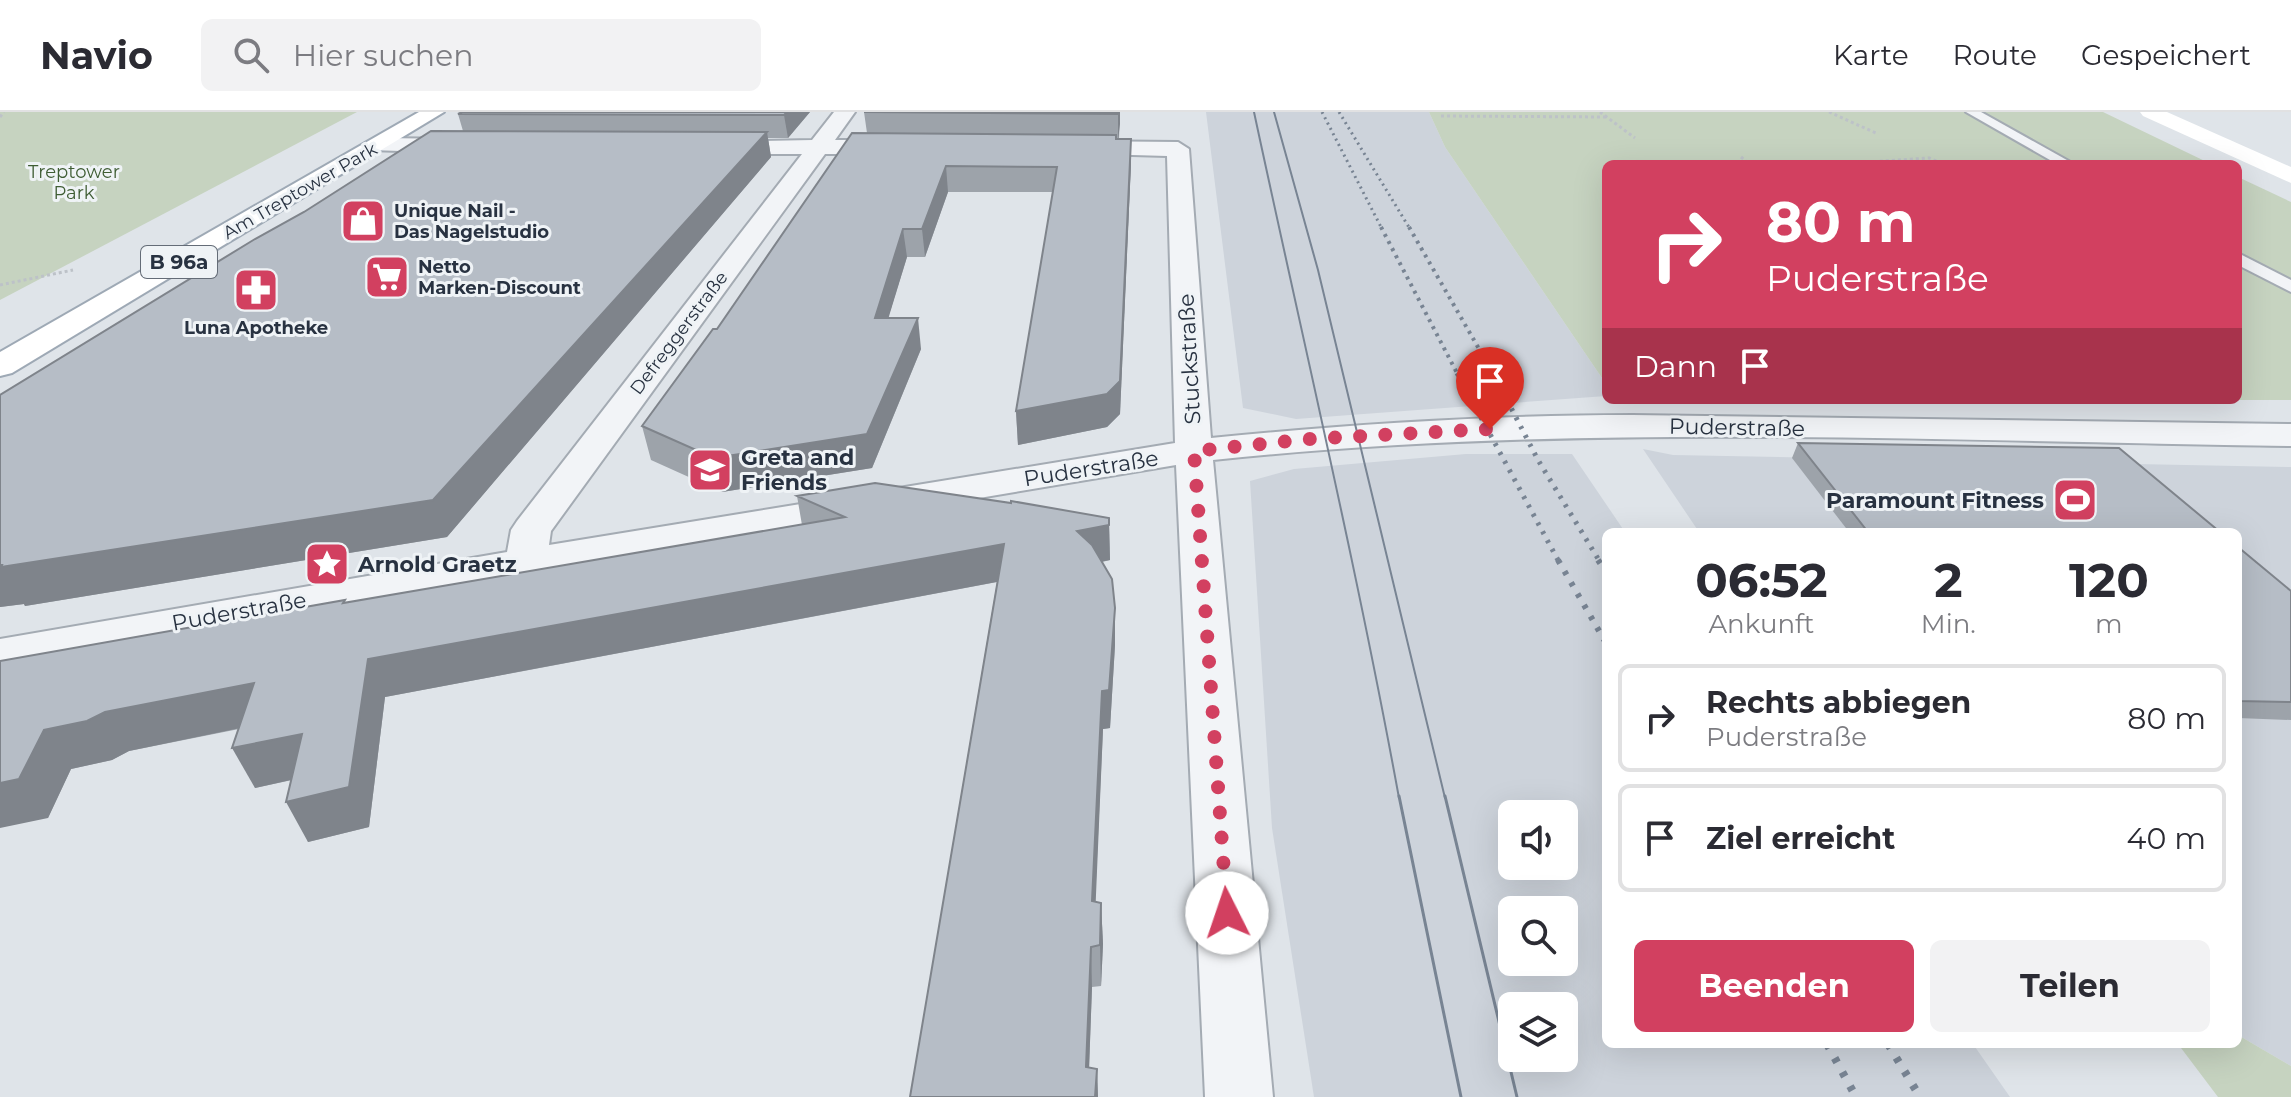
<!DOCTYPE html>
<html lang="de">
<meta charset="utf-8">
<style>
:root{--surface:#fff;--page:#f2f2f3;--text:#2b2b33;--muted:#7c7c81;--line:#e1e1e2;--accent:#d24060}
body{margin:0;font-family:Montserrat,sans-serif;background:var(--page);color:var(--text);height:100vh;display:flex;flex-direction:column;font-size:30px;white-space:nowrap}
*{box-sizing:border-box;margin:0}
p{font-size:26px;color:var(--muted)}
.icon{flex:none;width:44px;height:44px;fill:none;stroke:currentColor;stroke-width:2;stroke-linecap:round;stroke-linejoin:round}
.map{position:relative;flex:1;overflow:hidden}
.side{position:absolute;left:1602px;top:416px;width:640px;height:520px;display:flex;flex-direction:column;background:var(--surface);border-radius:12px;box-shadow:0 8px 32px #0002}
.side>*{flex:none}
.banner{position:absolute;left:1602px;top:48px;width:640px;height:244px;border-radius:12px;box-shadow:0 8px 32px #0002;background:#d24060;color:#fff;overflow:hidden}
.tools{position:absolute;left:1498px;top:688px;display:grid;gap:16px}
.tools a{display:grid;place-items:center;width:80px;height:80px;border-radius:12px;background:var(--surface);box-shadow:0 8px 32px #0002;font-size:40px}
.pin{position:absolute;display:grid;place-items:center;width:68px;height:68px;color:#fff;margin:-82px -34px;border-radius:50% 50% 50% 0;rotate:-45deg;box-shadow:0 0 8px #0007}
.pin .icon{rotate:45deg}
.me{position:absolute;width:88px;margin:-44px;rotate:356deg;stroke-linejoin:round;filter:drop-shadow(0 0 6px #0008)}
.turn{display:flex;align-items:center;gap:28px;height:168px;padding:0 32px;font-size:36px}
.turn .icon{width:104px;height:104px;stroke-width:2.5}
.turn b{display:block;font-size:56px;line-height:68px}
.then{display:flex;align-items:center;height:76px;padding:0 32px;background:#0003;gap:16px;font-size:30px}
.eta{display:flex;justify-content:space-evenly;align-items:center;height:136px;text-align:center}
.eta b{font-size:48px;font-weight:700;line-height:56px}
.cta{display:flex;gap:16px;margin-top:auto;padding:16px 32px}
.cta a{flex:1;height:92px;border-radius:12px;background:var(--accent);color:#fff;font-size:32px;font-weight:700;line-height:92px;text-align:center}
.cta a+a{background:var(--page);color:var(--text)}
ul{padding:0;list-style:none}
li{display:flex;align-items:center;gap:24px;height:108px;margin:0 16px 12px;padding:0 16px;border:4px solid var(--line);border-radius:12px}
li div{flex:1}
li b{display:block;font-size:30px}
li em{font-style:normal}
header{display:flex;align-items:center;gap:48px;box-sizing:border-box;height:112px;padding:0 40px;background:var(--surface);border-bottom:2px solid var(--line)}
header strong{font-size:38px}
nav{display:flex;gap:44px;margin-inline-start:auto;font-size:28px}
.search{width:560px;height:72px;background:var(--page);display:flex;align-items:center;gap:20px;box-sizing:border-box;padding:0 28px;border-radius:12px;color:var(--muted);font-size:30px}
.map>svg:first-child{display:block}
.built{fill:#cdd3db;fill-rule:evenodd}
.green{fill:#c6d3c0}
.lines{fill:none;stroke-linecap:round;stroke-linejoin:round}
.lane-casing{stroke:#a4abb3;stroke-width:4}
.street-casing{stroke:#a4abb3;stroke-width:4}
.primary-casing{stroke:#9ea9b5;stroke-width:4}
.path{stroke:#bdc2c8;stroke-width:3;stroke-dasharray:3 3;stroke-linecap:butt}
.lane{fill:#f2f4f7;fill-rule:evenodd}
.street{fill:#f2f4f7;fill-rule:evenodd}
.secondary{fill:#fff;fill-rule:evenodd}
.primary{fill:#fff;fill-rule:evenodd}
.tram-far1{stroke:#788493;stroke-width:2}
.tram{stroke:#788493;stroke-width:3}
.rail-far4{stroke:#788493;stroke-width:3;stroke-dasharray:2 4;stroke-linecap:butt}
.rail-far3{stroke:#788493;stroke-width:4;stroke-dasharray:3 5;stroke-linecap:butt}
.rail-far2{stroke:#788493;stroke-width:5;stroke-dasharray:3 7;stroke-linecap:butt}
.rail-far1{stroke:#788493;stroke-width:6;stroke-dasharray:4 9;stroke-linecap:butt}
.rail{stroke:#788493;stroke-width:8;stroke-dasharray:5 11;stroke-linecap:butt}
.wall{fill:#9da3aa}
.shaded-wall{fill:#7f848b}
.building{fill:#b6bdc6;stroke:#7f848b;stroke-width:2}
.route{stroke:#d24060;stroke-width:14;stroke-dasharray:0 25.2}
.labels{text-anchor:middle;stroke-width:6;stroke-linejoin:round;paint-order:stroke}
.far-park-label{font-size:18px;fill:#3f5d34;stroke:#eff3f6}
.far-street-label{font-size:18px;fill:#283241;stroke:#eff3f6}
.far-poi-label{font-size:18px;font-weight:bold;fill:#283241;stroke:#eff3f6;text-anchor:start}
.shield{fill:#eff3f6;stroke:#646c77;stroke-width:2}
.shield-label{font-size:20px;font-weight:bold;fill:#283241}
.street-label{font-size:22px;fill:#283241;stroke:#eff3f6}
.poi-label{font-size:22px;font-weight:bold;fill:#283241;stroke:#eff3f6;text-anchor:start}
</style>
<header>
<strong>Navio</strong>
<div class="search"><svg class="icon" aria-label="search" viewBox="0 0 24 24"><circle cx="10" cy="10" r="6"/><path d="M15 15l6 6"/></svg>Hier suchen</div>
<nav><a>Karte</a><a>Route</a><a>Gespeichert</a></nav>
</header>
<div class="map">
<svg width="2291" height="985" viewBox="0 0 2291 985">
<rect width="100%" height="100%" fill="#dfe4e9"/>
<g class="built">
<polygon points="1206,0 1429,0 1445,35 1606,272 1606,284 1296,307 1243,296"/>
<polygon points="1643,337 1673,343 2291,355 2291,954 2238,923 2238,420 1699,420"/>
<path d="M1466,342h106l53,78h-19v512h367l37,53h-696l-42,-269 -22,-347 44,-12zM1564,702v52h-52v-52zM1512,798h52v52h-52zM1512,894h52v52h-52z"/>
</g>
<g class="green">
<polygon points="0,0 357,0 0,188"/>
<polygon points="1429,0 2103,0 2211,52 1606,52 1606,272 1445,35"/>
<polygon points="2238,65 2291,90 2291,288 2238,288"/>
<polygon points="2238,923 2291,954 2291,985 2218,985 2178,932 2238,932"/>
</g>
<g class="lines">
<g class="lane-casing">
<g id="lane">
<polygon points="1966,0 1981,0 2074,52 2057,52"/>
<polygon points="2238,141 2291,168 2291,180 2238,153"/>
</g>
</g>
<g class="street-casing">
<g id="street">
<path d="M834,0h21l-20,28h67l11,7 -11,7h-77l-274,377 -2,14 626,-102 -8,-287 -104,-3 -3,-5 3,-5 8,-2 107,1 11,7 22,289c140,-14 281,-23 421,-23l659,9v22c-359,-5 -720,-24 -1078,14l60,637h-68l-29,-632 -650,109 -526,93v-28l507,-87 4,-22 6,-9 285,-367h-91l-11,-7 3,-5 109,-2z"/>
<polygon points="377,26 466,27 477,34 466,41 369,38 366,33"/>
</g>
</g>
<g class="primary-casing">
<polygon id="primary" points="419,0 444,0 12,261 0,264 0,240"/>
</g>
<g class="path">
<polyline points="1600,0 1635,26"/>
<polyline points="1829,0 1878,22"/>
<polyline points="1441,4 1606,5"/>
<polyline points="0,5 4,0"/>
<polyline points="1741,45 1749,52"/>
<polyline points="1838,52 1929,46 1944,52"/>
<polyline points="0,173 73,158"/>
</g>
<use href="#lane" class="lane"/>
<use href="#street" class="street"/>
<polygon class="secondary" points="2140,0 2167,0 2291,55 2291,71 2143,4"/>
<use href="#primary" class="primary"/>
<g class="tram-far1">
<path d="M1254,0c49,229 103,456 145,686"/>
<polyline points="1274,0 1318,158 1445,686"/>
</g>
<g class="tram">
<polyline points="1399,684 1461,985"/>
<polyline points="1445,684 1517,985"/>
</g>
<g class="rail-far4">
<polyline points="1322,0 1382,117"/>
<polyline points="1339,0 1410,117"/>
</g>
<g class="rail-far3">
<polyline points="1381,115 1458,263"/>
<polyline points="1409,115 1494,263"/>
</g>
<g class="rail-far2">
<polyline points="1457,261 1559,450"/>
<polyline points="1493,261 1538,348 1600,450"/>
</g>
<g class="rail-far1">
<polyline points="1558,448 1606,531"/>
<polyline points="1598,448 1606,460"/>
</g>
<g class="rail">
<polyline points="1827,932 1856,985"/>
<polyline points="1888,932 1920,985"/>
</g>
</g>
<g class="wall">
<polygon points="810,0 788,26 768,26 771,45 447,425 25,494 24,492 0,495 0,283 463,19 458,2"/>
<polygon points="864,0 1120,0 1119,27 1131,27 1131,51 1120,302 1107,315 1018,333 1016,299 1053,80 948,80 925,145 907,145 888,206 921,237 872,356 722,380 651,348 642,314 867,21"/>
<polygon points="1798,331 2220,420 1849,420 1792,346"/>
<polygon points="797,384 1109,406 1110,448 1102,450 1115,533 1110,616 1103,617 1095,790 1101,791 1103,832 1101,874 1092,875 1089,956 1097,957 1098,985 910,985 997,470 385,585 369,715 308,730 292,668 255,676 239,617 129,639 112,648 71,657 48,706 0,549 802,413"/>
<polygon points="2238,435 2291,479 2291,608 2238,606"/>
</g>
<g class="shaded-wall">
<polygon points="787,0 810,0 788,26 784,3"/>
<polygon points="1118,0 1120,0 1120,12 1118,28"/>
<polygon points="767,20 771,45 447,425 25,494 24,492 0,495 0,453"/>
<polygon points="1131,27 1131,51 1120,302 1107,315 1018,333 1016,299"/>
<polygon points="946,54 948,80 925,145 922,117"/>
<polygon points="903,117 907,145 879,237 875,206"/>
<polygon points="918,206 921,237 872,356 722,380 714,346"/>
<polygon points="1109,413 1110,448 1079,454 1077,419"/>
<polygon points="1004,432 1007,468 385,585 369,715 308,730 286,690 368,547"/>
<polygon points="1115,496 1115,533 1110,616 1103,617 1094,830 1092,789 1102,579"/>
<polygon points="254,571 274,609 129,639 112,648 71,657 48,706 0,716 0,671 44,618 105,600"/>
<polygon points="302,622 322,661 255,676 232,636"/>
<polygon points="1101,791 1103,832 1101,874 1100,833"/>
<polygon points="1091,835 1092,875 1088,985 1086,955"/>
<polygon points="1097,957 1098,985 1095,985"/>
</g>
<g class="building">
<polygon points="462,0 787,0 784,3 458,2"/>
<polygon points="864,0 1118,0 1118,2"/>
<polygon points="431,19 767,20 433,388 1,455 2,453 0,453 0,283 255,127 304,100"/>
<polygon points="852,21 1116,23 1116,27 1131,27 1120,269 1107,282 1016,299 1057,55 946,54 922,117 903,117 875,206 918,206 867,322 714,346 642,314 713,217 717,217"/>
<polygon points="1798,331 2119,336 2220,420 1868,420"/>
<polygon points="875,371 1011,391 1011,389 1109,406 1109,413 1077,419 1092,433 1112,467 1115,496 1109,578 1102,579 1092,789 1101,791 1100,833 1091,835 1086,955 1097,957 1095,985 910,985 1004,432 368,547 349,675 286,690 302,622 232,636 254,571 105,600 87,609 44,618 19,667 0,671 0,549 345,488 343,491 845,405 797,384"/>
<polygon points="2238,435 2291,479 2291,590 2238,589"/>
</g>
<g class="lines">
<polyline class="route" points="1227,801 1194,339 1310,327 1490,317"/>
</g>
<defs>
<g id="shop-square" transform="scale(2.3)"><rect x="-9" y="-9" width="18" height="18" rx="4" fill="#d24060" stroke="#eff3f6"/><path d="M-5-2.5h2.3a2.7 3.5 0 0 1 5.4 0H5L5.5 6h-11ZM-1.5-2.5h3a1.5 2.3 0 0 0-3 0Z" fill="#fff"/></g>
<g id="supermarket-square" transform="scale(2.3)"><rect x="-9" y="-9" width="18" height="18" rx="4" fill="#d24060" stroke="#eff3f6"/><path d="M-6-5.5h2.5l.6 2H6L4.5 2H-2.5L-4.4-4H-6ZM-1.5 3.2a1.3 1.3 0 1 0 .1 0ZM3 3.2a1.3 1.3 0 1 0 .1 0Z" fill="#fff"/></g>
<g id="pharmacy-square" transform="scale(2.3)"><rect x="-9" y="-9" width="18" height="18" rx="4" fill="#d24060" stroke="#eff3f6"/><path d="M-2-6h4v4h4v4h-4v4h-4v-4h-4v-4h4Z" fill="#fff"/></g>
<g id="school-square" transform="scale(2.3)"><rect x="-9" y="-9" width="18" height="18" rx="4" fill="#d24060" stroke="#eff3f6"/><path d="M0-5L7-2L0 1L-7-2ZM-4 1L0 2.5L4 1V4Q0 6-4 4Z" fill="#fff"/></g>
<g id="stadium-square" transform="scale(2.3)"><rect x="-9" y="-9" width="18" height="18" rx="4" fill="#d24060" stroke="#eff3f6"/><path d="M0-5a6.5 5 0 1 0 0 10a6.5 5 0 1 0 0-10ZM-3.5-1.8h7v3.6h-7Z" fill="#fff"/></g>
<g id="sight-square" transform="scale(2.3)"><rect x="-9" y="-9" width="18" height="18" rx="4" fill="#d24060" stroke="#eff3f6"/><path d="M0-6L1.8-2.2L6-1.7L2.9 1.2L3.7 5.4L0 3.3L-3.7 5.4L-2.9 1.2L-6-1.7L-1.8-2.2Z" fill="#fff"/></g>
</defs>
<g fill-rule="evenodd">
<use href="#shop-square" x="363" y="109"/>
<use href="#supermarket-square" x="387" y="165"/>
<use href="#pharmacy-square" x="256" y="178"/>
<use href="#school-square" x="710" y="358"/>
<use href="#stadium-square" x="2075" y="388"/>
<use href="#sight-square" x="327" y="452"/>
</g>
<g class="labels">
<g class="far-park-label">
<text x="74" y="66">Treptower<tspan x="74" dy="21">Park</tspan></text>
</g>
<g class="far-street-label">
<text transform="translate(300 79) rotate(-30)" y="6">Am Treptower Park</text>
<text transform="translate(679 221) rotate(-53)" y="6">Defreggerstraße</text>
</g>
<g class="far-poi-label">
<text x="394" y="105">Unique Nail -<tspan x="394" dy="21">Das Nagelstudio</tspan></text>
<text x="418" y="161">Netto<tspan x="418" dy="21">Marken-Discount</tspan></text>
<text x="256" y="222" text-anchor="middle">Luna Apotheke</text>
</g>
<rect class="shield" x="141" y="134" width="76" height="32" rx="6"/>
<g class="shield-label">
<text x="179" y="157">B 96a</text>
</g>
<g class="street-label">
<text transform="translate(1189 247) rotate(-93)" y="8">Stuckstraße</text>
<text transform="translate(1737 315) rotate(1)" y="8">Puderstraße</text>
<text transform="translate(1091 356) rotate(-9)" y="8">Puderstraße</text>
<text transform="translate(239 499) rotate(-10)" y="8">Puderstraße</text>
</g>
<g class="poi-label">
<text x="741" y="353">Greta and<tspan x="741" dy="25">Friends</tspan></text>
<text x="2044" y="396" text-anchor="end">Paramount Fitness</text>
<text x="358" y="460">Arnold Graetz</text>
</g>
</g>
</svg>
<div class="tools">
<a><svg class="icon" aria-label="sound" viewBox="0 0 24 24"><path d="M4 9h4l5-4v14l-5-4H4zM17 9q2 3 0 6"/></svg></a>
<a><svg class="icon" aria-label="search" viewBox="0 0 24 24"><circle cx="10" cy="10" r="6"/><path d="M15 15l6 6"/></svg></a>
<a><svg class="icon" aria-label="layers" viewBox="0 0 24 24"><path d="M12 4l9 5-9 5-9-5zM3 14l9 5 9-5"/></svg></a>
</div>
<div class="pin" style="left:1490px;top:317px;background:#d93025"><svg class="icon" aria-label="arrive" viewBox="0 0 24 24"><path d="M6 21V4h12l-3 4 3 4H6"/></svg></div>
<svg class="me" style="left:1227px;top:801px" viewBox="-20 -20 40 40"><circle r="19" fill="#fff"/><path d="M0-13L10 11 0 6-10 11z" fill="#d24060"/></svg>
<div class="banner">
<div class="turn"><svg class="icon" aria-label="right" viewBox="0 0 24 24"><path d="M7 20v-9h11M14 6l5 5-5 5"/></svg><div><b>80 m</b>Puderstraße</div></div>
<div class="then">Dann<svg class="icon" aria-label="arrive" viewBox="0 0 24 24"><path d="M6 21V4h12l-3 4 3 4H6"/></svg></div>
</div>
<section class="side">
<div class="eta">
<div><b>06:52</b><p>Ankunft</p></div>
<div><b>2</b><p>Min.</p></div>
<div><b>120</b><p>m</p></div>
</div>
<ul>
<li><svg class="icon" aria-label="right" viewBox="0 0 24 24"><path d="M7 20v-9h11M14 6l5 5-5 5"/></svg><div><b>Rechts abbiegen</b><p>Puderstraße</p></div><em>80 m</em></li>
<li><svg class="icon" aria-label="arrive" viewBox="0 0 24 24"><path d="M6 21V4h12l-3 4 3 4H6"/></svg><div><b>Ziel erreicht</b></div><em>40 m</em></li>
</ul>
<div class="cta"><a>Beenden</a><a>Teilen</a></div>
</section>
</div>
